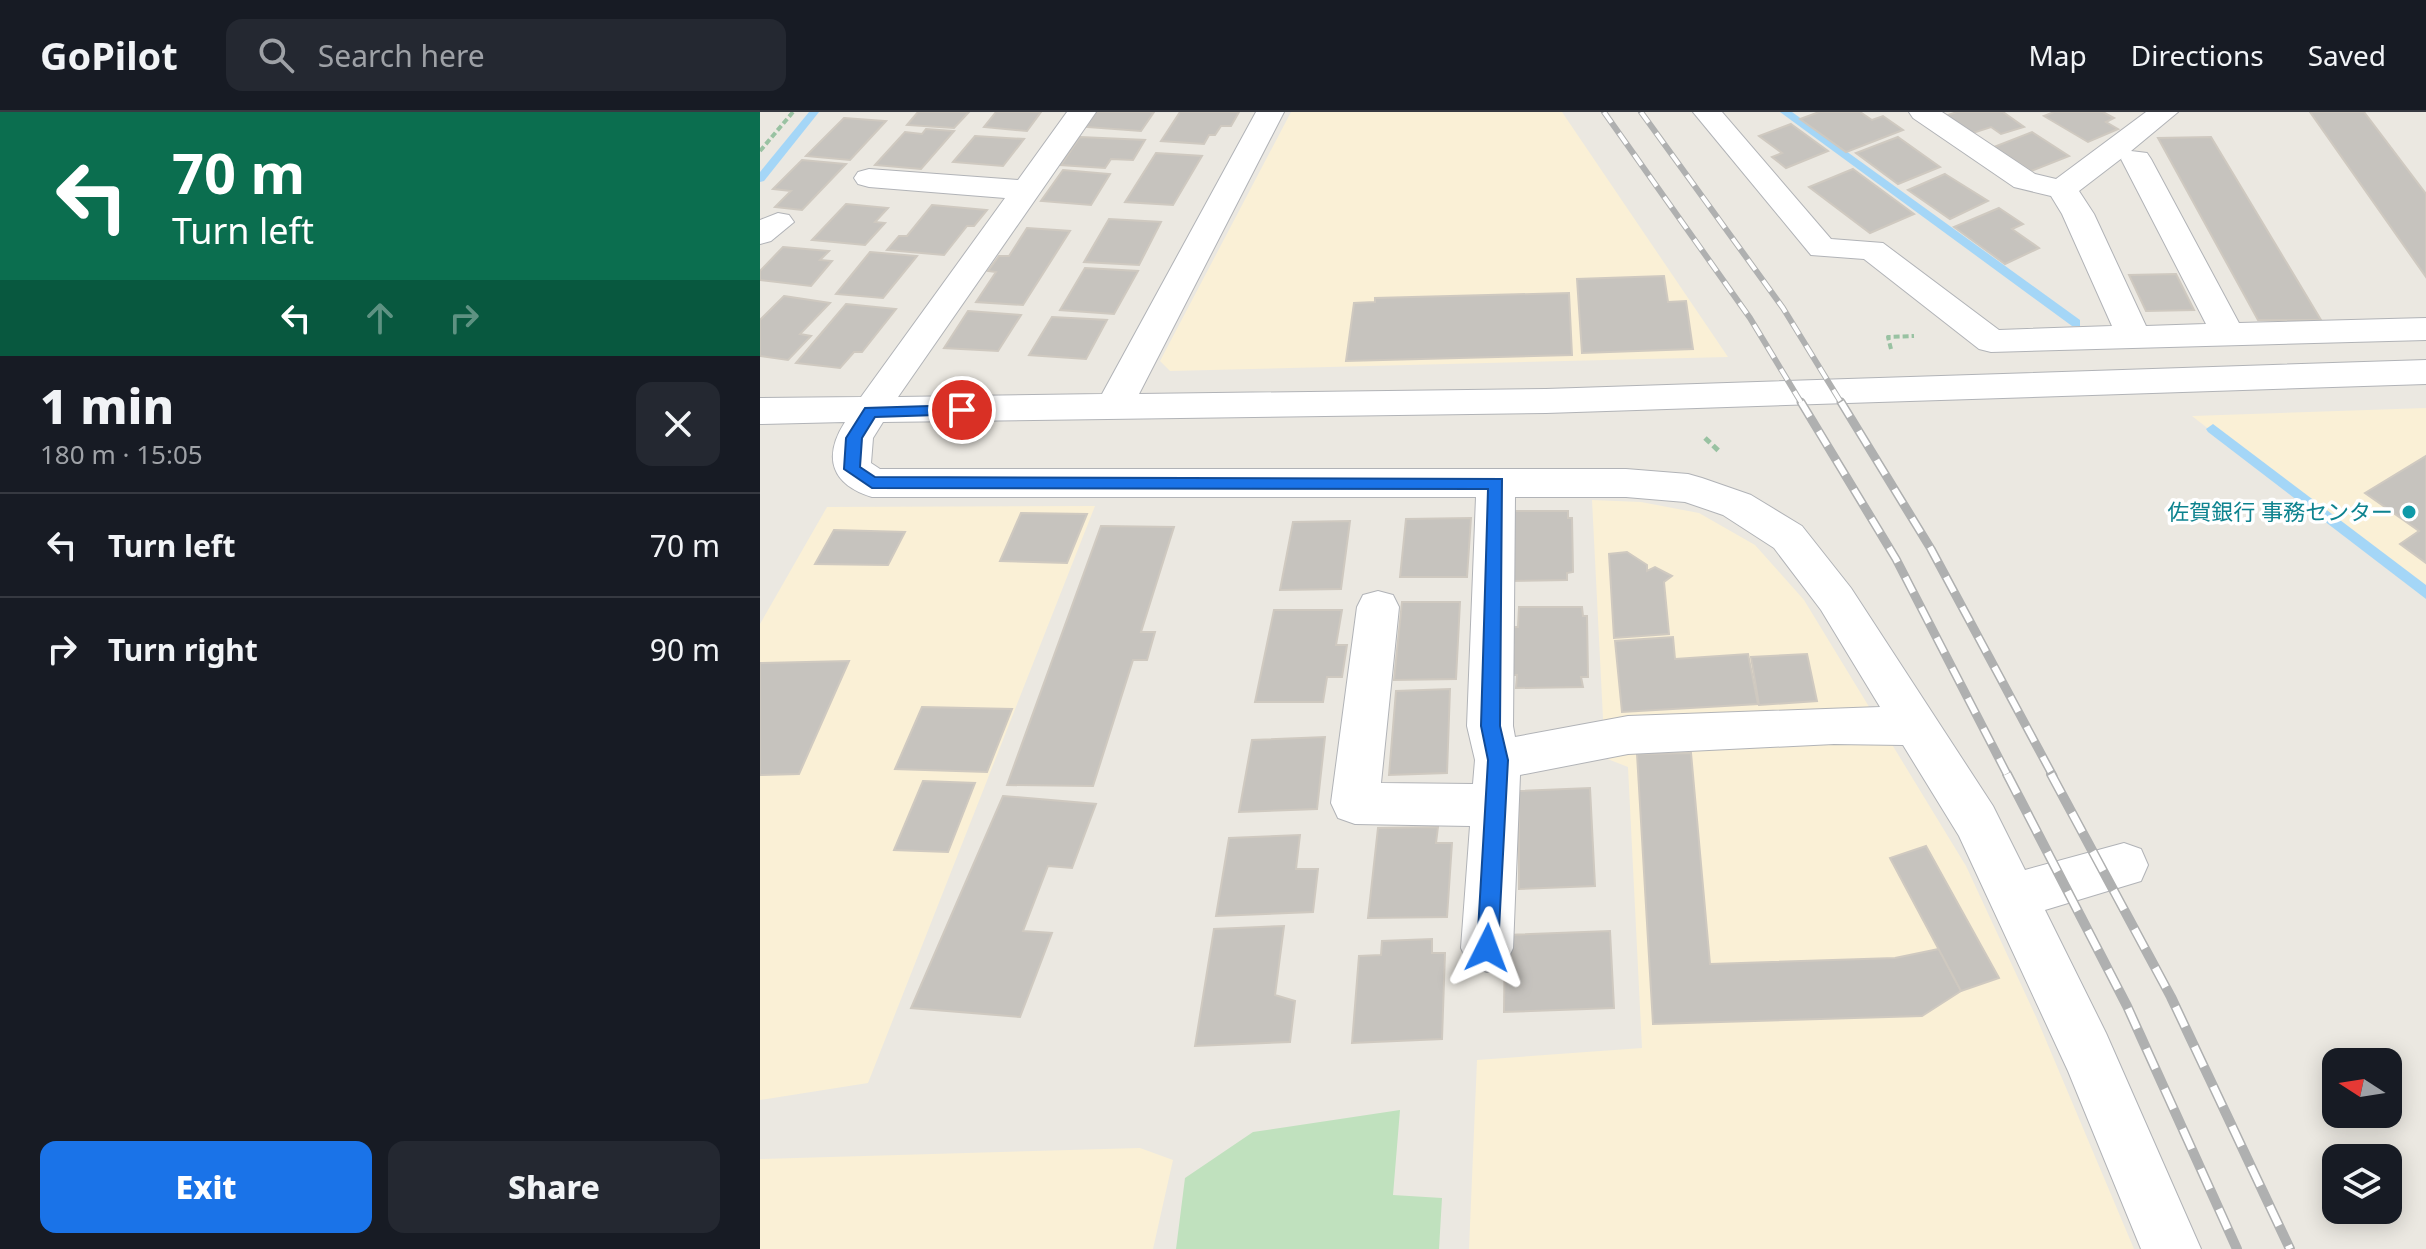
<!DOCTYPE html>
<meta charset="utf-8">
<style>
:root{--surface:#171b24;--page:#242831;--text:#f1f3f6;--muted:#9ea1a6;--line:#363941;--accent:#1a73e8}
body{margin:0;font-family:"Noto Sans","Noto Sans JP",sans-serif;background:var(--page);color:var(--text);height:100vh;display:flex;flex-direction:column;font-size:30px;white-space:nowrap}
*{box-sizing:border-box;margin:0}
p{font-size:26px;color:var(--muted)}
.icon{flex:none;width:44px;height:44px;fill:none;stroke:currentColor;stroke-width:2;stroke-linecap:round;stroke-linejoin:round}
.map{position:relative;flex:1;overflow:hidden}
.panel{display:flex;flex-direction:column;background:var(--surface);width:760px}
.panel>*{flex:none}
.hud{background:#0b6e4f;color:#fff;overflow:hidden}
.needle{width:52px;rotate:282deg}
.fabs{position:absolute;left:1562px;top:936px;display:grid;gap:16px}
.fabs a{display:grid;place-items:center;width:80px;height:80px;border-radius:16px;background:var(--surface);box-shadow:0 4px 20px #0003;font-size:40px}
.pin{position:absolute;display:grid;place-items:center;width:68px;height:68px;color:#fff;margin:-34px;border:4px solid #fff;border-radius:50%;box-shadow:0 2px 8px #0007}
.me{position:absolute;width:88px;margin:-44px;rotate:3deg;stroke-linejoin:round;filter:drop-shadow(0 0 6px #0008)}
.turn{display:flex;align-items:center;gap:28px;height:168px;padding:0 40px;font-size:36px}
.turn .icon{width:104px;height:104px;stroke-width:2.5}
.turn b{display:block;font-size:56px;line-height:68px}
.lanes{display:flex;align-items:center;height:76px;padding:0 40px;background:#0003;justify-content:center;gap:40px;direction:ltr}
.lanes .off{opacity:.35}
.round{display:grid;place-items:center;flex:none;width:84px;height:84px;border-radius:16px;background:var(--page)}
.headline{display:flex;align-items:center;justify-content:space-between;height:136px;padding:0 40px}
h1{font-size:48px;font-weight:800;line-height:60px}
.cta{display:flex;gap:16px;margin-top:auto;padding:16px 40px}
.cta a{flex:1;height:92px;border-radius:16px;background:var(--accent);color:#fff;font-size:32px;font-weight:800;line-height:92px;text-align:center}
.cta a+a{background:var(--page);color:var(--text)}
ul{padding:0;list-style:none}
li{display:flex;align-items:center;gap:24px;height:104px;padding:0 40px;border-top:2px solid var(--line)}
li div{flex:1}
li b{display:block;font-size:30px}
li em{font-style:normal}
header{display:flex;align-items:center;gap:48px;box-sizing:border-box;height:112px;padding:0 40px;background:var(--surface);border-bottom:2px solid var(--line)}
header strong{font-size:38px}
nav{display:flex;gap:44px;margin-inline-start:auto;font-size:28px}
.search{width:560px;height:72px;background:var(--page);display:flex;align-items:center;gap:20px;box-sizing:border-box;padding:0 28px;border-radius:16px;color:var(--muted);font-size:30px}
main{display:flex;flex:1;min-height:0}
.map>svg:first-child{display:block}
.commercial{fill:#faf0d6}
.green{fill:#c0e1be}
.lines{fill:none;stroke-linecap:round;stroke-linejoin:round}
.stream{fill:#a4d6f7;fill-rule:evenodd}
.building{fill:#c6c3be;stroke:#cfc9c0;stroke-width:2}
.minor-casing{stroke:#b1b3b7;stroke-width:2}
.path-far1{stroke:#99c2a2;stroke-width:4;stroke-dasharray:6 3;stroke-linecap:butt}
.path{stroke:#99c2a2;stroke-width:5;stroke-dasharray:7 4;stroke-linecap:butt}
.minor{fill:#fff;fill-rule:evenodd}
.rail-far2-casing{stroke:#afb0b0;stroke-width:6}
.rail-far1-casing{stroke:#afb0b0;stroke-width:9}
.rail-casing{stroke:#afb0b0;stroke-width:10}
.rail-far2{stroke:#fff;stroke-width:4;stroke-dasharray:13;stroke-linecap:butt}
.rail-far1{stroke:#fff;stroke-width:6;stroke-dasharray:17;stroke-linecap:butt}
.rail{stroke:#fff;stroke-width:7;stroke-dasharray:22;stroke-linecap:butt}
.route{fill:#1a73e8;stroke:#114b97;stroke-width:2}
.culture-dot{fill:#0f9aa8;stroke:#fff;stroke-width:3}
.labels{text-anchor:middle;stroke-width:7;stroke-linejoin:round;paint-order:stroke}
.culture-label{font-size:22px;fill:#0d838f;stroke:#fff;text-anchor:end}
</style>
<header>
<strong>GoPilot</strong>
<div class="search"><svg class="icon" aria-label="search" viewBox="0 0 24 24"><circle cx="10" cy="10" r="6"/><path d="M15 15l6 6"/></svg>Search here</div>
<nav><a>Map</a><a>Directions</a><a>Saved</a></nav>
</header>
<main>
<section class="panel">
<div class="hud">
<div class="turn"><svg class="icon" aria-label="left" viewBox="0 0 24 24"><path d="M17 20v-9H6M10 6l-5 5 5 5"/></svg><div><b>70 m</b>Turn left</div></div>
<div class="lanes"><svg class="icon" aria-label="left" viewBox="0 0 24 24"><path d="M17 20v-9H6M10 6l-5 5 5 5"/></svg><svg class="icon off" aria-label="ahead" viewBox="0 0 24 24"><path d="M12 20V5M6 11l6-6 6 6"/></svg><svg class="icon off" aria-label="right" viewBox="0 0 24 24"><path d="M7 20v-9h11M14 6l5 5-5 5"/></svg></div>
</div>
<div class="headline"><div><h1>1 min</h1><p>180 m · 15:05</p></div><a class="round"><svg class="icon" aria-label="close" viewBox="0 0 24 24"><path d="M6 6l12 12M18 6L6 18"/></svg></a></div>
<ul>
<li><svg class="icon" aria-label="left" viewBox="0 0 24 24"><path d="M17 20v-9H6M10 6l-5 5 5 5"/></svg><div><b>Turn left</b></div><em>70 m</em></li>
<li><svg class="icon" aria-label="right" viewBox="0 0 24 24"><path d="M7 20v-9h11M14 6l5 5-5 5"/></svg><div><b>Turn right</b></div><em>90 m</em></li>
</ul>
<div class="cta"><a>Exit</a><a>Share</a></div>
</section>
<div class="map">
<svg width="1666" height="1137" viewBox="0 0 1666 1137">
<rect width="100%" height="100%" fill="#ebe8e1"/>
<g class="commercial">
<polygon points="531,0 802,0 968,245 410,259 400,249"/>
<polygon points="1666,296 1666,487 1432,304"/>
<polygon points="832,388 881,390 939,401 995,433 1044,488 1206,754 1277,907 1374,1137 709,1137 717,948 882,936 868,655 845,646"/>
<polygon points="335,394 108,971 0,988 0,512 67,395"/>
<polygon points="380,1036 413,1048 393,1137 0,1137 0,1047"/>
</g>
<polygon class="green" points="640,998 633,1083 682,1086 679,1137 416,1137 425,1066 493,1020"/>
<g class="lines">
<g class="stream">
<polygon points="49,0 59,0 4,69 0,70 0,60"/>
<polygon points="1020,0 1032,0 1320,208 1320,214 1312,214"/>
<polygon points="1453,312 1666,473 1666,487 1448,320 1446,317"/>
</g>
</g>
<g class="building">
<polygon points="158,0 209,0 194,16 147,13"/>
<polygon points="236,0 281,0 267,19 224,15"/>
<polygon points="336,0 394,0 381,19 326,15"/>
<polygon points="420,0 479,0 471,14 461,14 455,23 449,23 444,32 401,29"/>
<polygon points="1059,0 1100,0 1112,8 1123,4 1143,18 1086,40 1040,7"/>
<polygon points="1197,0 1243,0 1264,15 1241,22 1231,15 1210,22 1185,4"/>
<polygon points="1294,0 1343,0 1354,6 1346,10 1358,17 1328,30 1284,4"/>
<polygon points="1550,0 1604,0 1666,82 1666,165"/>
<polygon points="84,6 126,9 90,48 46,44"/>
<polygon points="1031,12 1068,39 1026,56 1012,45 1022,41 999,24"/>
<polygon points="166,17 194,19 161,57 115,53 145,20 162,22"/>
<polygon points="1272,20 1309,44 1271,59 1234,35"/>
<polygon points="215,24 264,27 243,54 193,50"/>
<polygon points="320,25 385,28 373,48 351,47 345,56 301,53"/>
<polygon points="1138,25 1180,55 1138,72 1096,41"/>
<polygon points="1451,25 1561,208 1498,208 1398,26"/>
<polygon points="396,41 442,44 413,93 365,90"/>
<polygon points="42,48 86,52 42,98 15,95 31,79 13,77"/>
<polygon points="1093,57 1154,102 1110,121 1049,75"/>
<polygon points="303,58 350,62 331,93 281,89"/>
<polygon points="1185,62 1228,89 1190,107 1148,78"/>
<polygon points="86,92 128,96 115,110 125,111 105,133 52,128"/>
<polygon points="172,93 227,98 214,114 207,114 184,143 127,138 139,124 147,124"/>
<polygon points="1239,96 1263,112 1252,117 1279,136 1245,152 1194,115"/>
<polygon points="349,107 401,110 379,153 324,150"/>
<polygon points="267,116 310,119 263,193 216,190 236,160 228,159 239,144 249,144"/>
<polygon points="23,135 69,139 60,148 72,149 51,174 0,168 0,159"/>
<polygon points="110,140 157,144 123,186 76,182"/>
<polygon points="325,156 378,159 354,202 300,198"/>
<polygon points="1416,162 1434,198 1386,199 1369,163"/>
<polygon points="904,164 908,190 926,189 933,237 822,241 817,167"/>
<polygon points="809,181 812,243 586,249 594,191 615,190 615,186"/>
<polygon points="24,184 70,191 40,222 51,224 28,248 0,244 0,208"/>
<polygon points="86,192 136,197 102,240 94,240 80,256 36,251"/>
<polygon points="208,199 261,203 238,239 184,236"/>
<polygon points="292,205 347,208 326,247 269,243"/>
<polygon points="1666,344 1666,451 1640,432 1659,419 1605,381"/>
<polygon points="748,399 808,399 808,406 812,406 813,460 807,461 807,468 744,469"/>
<polygon points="261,401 327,402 307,451 240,449"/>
<polygon points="711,406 707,465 640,465 646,407"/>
<polygon points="590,409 581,477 520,478 533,410"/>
<polygon points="341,414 414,415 381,520 395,520 387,548 373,548 333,674 247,673"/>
<polygon points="74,418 145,420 128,453 55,452"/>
<polygon points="867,440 887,453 887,459 895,455 912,464 904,470 909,522 854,526 849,442"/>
<polygon points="642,490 700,490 696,567 634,568"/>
<polygon points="759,495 822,495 823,504 827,504 828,565 821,565 823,575 756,576 757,563 752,563 754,533 750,532 751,515 758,515"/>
<polygon points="514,498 582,498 576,533 587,533 582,565 567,565 563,590 495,590"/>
<polygon points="913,525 915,547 988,542 998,592 862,600 855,529"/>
<polygon points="1047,542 1057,589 999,593 991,545"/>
<polygon points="89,549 39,662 0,663 0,551"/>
<polygon points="690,577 687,661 629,663 636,579"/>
<polygon points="162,595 252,597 227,660 135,657"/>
<polygon points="565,625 557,697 479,700 492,628"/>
<polygon points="931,641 950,852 1135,846 1179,837 1201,879 1162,904 893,912 877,642"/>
<polygon points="163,669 215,671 188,740 134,738"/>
<polygon points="830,676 835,774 759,777 759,679"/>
<polygon points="243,684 336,692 312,756 288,754 263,819 292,821 260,905 151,896"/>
<polygon points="678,715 676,731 692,731 687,805 608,806 618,716"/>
<polygon points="540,723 536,757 558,757 553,800 456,804 469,726"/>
<polygon points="1166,734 1239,866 1201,879 1130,746"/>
<polygon points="524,814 515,883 535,889 530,930 435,934 454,817"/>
<polygon points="850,819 854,896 744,900 745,823"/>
<polygon points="672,827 672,841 685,841 682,927 592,931 599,844 621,843 622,829"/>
</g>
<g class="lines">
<g class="minor-casing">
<g id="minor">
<path d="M307,0h29l-198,285 204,-3 154,-282h28l-145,282 407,-5 880,-29v24l-880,29 -663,9 -10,16 -2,25 9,6h746l62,5 14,4 49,17 51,31 49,62 142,218 32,64 99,-27 17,6 7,16 -7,16 -96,29 61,123 95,216h-60l-73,-178 -109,-235 -56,-91 -69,-1 -206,10 -108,21 -7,173 -8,17 -18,7 -18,-7 -8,-17 9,-122 -115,-2 -17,-6 -7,-15 26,-196 6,-12 15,-4 15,4 6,12 -18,176 92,1 2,-24 -8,-34 9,-229h-604c-40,-12 -50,-39 -27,-75l-85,2v-26l101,-1 144,-199 -136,-11 -11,-3 -4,-6 4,-6 11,-3 149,11zM755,385h111l59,5 38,13 51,33 47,62 59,97 -252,9 -113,21 -2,-11z"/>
<path d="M933,0h29l109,127 52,4 116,87 113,-4 -50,-112 -11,-18 -37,-9 -101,-69 -4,-6h33l93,62 21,5 90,-67h32l-47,39 16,2 4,6 88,164 187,-5v22l-435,12 -12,-3 -115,-90 -53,-4zM1362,46l-1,1 85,165 -60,2 -52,-112 -15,-23z"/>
<polygon points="18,101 29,103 34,110 11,129 0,132 0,108"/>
</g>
</g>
<g class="path-far1">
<polyline points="0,39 33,0"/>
<polyline points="1131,237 1128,225 1154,224"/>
</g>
<polyline class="path" points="945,326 961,341"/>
<use href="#minor" class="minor"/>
<g class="rail-far2-casing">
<g id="rail-far2">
<polyline points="844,0 990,206 1042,292"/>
<polyline points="881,0 1023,196 1082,292"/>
</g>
</g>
<g class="rail-far1-casing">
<g id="rail-far1">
<polyline points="1041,290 1136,447 1248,664"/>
<polyline points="1081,290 1171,437 1293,664"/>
</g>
</g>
<g class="rail-casing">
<g id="rail">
<polyline points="1247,662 1367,894 1477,1137"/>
<polyline points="1291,662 1411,885 1530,1137"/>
</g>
</g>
<use href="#rail-far2" class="rail-far2"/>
<use href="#rail-far1" class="rail-far1"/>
<use href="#rail" class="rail"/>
</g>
<polygon class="route" points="202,293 207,295 207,302 115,305 102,326 100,355 115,365 742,367 740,614 748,648 738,836 735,843 727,846 720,843 717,836 728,648 721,614 728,377 112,376 84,357 86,326 105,296"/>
<circle class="culture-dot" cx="1649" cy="400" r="8"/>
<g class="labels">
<g class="culture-label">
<text x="1633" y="408">佐賀銀行 事務センター</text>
</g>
</g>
</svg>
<div class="fabs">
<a><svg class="needle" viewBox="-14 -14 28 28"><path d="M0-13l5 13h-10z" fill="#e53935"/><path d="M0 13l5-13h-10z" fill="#9ea1a6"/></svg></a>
<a><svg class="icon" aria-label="layers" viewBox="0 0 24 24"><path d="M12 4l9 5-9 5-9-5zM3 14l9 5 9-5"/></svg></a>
</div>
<div class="pin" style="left:202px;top:298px;background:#d93025"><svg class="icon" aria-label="arrive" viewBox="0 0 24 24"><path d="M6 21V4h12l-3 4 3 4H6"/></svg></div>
<svg class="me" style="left:727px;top:836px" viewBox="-20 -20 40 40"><path d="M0-17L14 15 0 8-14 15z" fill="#1a73e8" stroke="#fff" stroke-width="4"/></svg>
</div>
</main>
